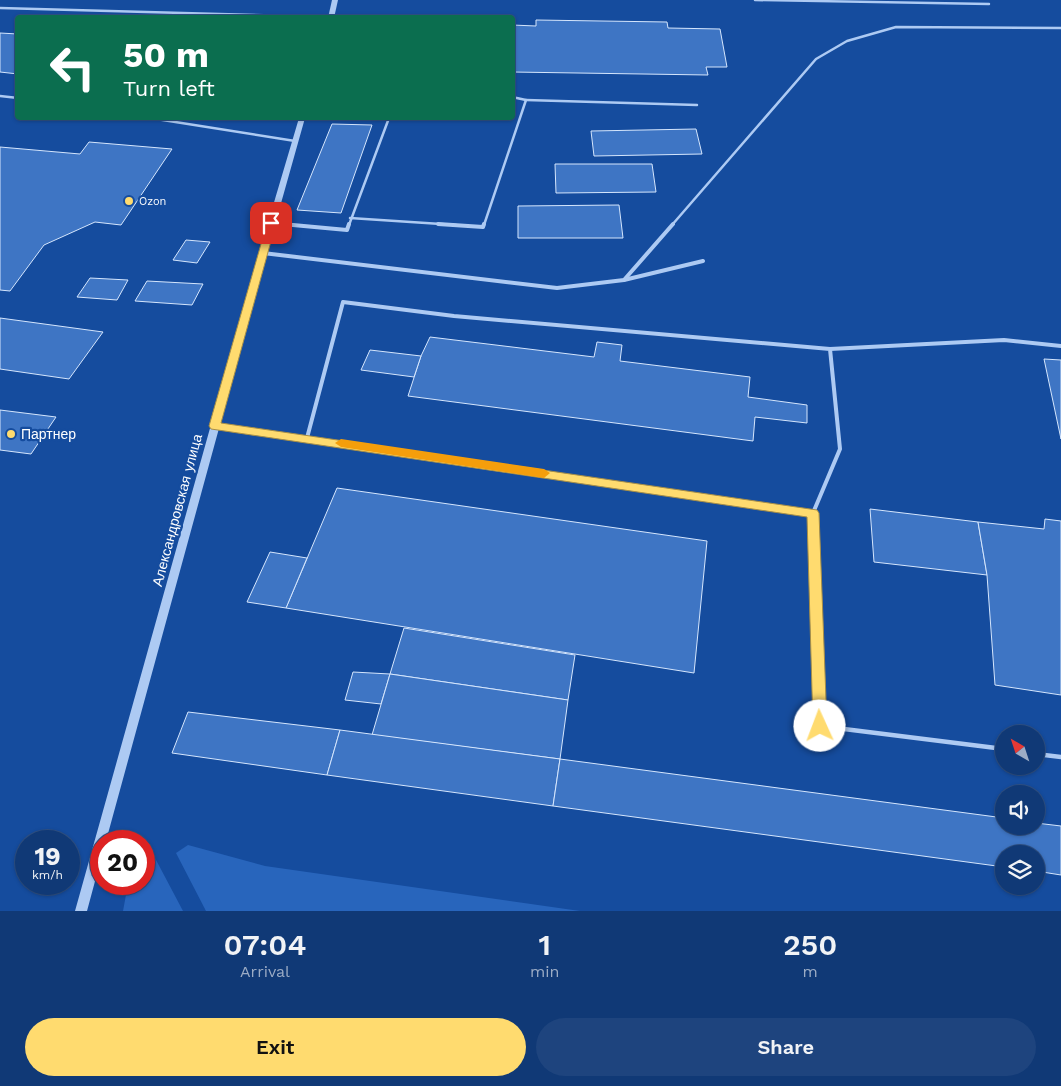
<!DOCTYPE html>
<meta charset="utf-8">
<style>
:root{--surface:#103976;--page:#1e447e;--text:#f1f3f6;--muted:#9cacc5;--line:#305388;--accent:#ffdb6f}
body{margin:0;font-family:"Work Sans",sans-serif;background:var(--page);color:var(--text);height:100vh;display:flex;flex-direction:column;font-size:19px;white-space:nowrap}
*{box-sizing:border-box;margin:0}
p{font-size:16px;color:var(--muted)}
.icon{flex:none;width:28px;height:28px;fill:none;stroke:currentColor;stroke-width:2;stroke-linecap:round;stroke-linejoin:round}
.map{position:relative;height:911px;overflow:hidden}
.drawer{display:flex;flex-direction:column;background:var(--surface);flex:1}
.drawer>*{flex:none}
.banner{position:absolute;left:15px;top:15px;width:500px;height:105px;border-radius:5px;box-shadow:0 1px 4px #0004,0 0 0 1px var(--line);background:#0b6e4f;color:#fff;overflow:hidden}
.needle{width:32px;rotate:321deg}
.tools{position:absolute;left:995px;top:725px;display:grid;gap:10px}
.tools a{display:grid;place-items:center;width:50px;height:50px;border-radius:50%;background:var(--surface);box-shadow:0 1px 4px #0004,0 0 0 1px var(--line);font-size:25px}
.speed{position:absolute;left:15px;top:830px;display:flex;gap:10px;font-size:25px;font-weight:700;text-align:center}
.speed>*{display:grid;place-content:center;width:65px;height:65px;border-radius:50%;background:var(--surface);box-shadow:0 1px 4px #0004,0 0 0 1px var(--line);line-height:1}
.speed small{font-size:12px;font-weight:400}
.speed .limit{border:8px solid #d22;background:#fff;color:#111}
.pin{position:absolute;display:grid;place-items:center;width:42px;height:42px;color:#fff;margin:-21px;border-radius:10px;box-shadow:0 2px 8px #0006}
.me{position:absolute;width:55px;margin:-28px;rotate:358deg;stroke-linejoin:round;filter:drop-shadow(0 0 4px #0008)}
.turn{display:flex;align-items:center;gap:18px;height:105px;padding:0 25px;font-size:22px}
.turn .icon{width:65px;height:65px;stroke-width:2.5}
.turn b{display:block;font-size:35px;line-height:42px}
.eta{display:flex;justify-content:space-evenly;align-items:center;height:85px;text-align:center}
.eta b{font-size:30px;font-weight:600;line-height:35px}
.action{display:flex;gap:10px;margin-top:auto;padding:10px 25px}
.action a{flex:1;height:58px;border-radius:30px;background:var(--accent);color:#111;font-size:20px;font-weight:600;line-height:58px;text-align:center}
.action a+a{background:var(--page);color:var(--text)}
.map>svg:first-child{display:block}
.green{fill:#2865bc}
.building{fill:#3e75c4;stroke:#d5e6fd}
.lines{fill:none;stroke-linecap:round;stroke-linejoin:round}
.service-far2{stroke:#adcaf3;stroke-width:2.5}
.service-far1{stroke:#adcaf3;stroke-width:4}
.service{stroke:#adcaf3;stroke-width:4.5}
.tertiary{fill:#adcaf3;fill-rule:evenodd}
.route{fill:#ffdb6f;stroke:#a68e48}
.slow{fill:#f59e0b}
.poi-dot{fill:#ffdb6f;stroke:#154c9e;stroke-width:2}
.labels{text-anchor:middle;stroke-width:4.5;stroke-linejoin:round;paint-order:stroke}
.far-poi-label{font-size:11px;fill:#fff;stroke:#154c9e;text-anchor:start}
.poi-label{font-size:14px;fill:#fff;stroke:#154c9e;text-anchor:start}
.street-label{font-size:14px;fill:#fff;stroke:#154c9e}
</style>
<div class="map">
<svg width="1061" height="911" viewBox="0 0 1061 911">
<rect width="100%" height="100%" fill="#154c9e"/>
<g class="green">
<polygon points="188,845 265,866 580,911 206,911 176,853"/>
<polygon points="155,858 183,911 123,911 128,884 144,884 144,862"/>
</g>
<g class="building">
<polygon points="536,20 667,22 668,28 720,29 727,67 706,67 708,75 512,72 512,25 536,26"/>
<polygon points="0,33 18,34 18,74 0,72"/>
<polygon points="426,118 483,118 483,120"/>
<polygon points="332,124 372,125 341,213 297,210"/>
<polygon points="696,129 702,154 594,156 591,131"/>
<polygon points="89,142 172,149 121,225 95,222 44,245 10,291 0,290 0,147 80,154"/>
<polygon points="555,164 652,164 656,192 556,193"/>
<polygon points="619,205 623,238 518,238 518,206"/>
<polygon points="186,240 210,242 197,263 173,260"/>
<polygon points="90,278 128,280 117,300 77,297"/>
<polygon points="147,281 203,284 192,305 135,301"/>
<polygon points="0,318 103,332 69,379 0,369"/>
<polygon points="430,337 594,357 597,342 622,345 620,361 750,377 748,397 807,405 807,423 755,417 753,441 408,396 421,356"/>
<polygon points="370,350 421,356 414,377 361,370"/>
<polygon points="1044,359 1061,360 1061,439"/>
<polygon points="0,410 56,417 31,454 0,450"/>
<polygon points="337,488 707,541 694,673 286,608"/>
<polygon points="870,509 978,522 987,575 874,562"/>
<polygon points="1045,519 1061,521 1061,695 995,685 987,575 978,522 1044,529"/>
<polygon points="270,552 307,558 286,608 247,602"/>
<polygon points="404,628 575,655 568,700 390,674"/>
<polygon points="353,672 390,674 381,704 345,700"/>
<polygon points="390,674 568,700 560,759 372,735"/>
<polygon points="188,712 340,730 327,775 172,753"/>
<polygon points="340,730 560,759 553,806 327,775"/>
<polygon points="560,759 1004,818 1004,826 1036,826 1036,823 1061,826 1061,875 1036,871 1036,854 1004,854 1004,867 553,806"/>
</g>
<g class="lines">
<g class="service-far2">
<polyline points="755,0 989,4"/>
<polyline points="0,8 331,17"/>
<polyline points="0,96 18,98"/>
<polyline points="526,100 697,105"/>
<polyline points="150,118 295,141"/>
<polyline points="350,218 456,225"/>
<polyline points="272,223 295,225"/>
<polyline points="349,225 389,118"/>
<polyline points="484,225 526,100 512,97"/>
<polyline points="672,225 816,59 847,41 896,27 1061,28"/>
</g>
<g class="service-far1">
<polyline points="282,224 347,230 349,224"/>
<polyline points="438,224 483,227 484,224"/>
<polyline points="263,253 557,288 624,280 703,261"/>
<polyline points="624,280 673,224"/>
<polygon points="343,302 454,316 830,349 840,449 813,513 307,438"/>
<polyline points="830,349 1004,340 1061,346"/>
<polyline points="215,426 307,438"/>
<polyline points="813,513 813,521"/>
</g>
<g class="service">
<polyline points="813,520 820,726 1004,749"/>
<polyline points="1036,754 1061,757"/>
</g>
<g class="tertiary">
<polygon points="332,0 338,0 334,18 328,18"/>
<polygon points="299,118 305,118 267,253 106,841 101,841 101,859 87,911 75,911 259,253"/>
</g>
</g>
<polygon class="route" points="271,220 276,223 221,423 817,510 819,513 827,726 825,730 820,732 815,730 813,726 807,517 211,429 209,426 267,223"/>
<polygon class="slow" points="341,439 544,469 550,473 544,478 341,447 335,443"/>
<g class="poi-dot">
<circle cx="129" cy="201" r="5"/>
<circle cx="11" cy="434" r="5"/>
</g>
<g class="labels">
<g class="far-poi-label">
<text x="139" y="205">Ozon</text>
</g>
<g class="poi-label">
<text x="21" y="439">Партнер</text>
</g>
<g class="street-label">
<text transform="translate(177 510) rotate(-75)" y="5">Александровская улица</text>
</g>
</g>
</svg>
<div class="tools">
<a><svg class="needle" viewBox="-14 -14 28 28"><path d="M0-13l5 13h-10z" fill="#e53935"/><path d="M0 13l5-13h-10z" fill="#9cacc5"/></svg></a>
<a><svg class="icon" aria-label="sound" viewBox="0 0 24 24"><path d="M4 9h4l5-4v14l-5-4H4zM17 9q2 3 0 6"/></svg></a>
<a><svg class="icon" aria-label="layers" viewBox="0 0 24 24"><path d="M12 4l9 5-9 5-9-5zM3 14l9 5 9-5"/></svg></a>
</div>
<div class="speed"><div>19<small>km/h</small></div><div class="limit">20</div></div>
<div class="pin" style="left:271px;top:223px;background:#d93025"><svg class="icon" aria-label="arrive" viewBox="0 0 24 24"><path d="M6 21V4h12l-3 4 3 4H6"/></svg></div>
<svg class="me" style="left:820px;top:726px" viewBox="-20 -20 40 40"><circle r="19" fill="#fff"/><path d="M0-13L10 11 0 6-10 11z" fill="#ffdb6f"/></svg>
<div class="banner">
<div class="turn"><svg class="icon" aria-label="left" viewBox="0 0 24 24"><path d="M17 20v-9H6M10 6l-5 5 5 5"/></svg><div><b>50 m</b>Turn left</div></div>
</div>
</div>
<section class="drawer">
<div class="eta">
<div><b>07:04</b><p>Arrival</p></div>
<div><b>1</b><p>min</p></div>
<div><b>250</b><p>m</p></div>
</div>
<div class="action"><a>Exit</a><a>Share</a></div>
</section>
